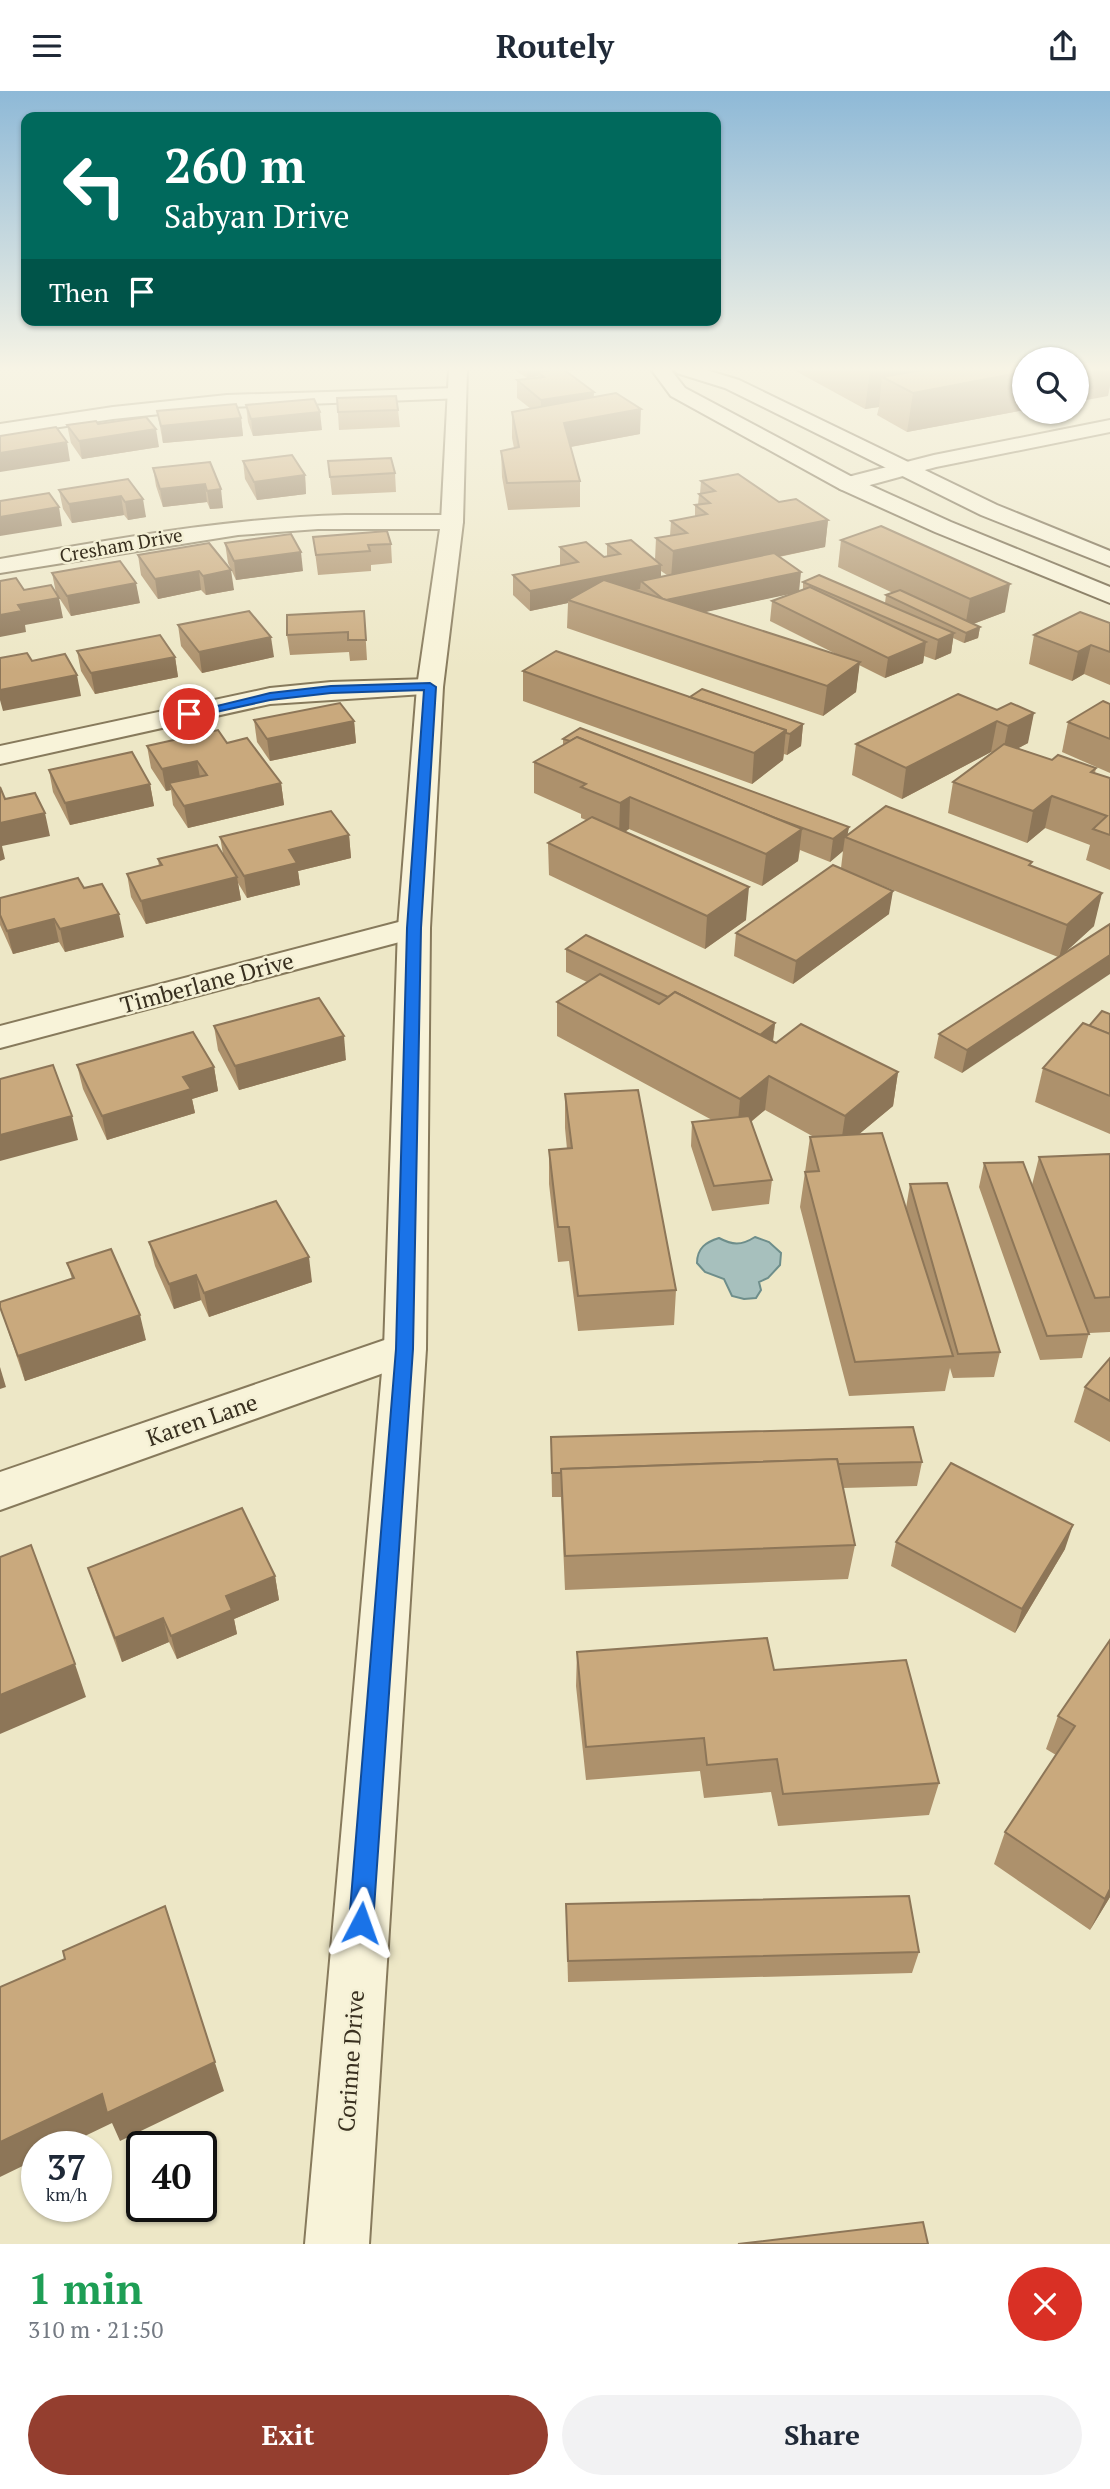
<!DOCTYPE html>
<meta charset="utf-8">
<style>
:root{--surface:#fff;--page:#f2f2f3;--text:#1f2937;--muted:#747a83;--accent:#943e2f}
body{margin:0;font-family:"PT Serif",serif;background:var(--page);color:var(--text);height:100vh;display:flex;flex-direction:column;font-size:26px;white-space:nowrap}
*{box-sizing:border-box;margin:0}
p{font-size:23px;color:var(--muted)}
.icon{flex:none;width:38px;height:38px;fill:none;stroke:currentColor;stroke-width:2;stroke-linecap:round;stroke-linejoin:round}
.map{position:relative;height:2153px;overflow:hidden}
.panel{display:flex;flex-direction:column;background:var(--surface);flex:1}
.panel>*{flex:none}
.guide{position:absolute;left:21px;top:21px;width:700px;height:214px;border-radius:14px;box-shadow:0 2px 5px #0004;background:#00695c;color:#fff;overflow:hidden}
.tools{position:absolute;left:1012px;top:256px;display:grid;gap:14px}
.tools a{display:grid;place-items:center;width:77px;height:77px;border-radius:50%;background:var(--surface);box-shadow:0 2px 5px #0004;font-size:35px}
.speed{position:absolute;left:21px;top:2040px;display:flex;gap:14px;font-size:35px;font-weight:700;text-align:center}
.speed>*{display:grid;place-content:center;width:91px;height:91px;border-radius:50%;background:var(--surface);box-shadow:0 2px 5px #0004;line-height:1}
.speed small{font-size:18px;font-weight:400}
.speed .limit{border:4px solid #111;border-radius:10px;background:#fff;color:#111}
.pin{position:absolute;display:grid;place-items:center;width:60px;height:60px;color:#fff;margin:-30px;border:4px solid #fff;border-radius:50%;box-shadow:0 2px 7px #0007}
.me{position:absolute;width:77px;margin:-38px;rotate:4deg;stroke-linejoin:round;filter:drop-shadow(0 0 5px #0008)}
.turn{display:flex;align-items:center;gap:24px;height:147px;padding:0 28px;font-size:32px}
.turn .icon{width:91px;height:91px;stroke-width:2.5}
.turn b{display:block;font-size:49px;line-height:60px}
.then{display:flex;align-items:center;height:66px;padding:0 28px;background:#0003;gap:14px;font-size:26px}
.round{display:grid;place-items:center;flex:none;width:74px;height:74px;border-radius:37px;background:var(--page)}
.overview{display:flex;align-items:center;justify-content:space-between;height:119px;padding:0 28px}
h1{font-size:42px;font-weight:600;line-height:52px;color:#1e9e55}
.primary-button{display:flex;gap:14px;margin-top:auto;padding:14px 28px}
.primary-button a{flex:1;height:80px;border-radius:42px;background:var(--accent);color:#fff;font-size:28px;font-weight:600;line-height:80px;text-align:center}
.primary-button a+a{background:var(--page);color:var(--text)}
header{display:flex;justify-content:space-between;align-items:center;height:91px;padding:0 28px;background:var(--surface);font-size:32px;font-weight:600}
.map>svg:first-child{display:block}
.water{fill:#a7c0bd;stroke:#6e8e8b;stroke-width:2}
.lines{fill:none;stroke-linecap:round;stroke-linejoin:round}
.minor-casing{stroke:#877a5c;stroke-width:4}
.tertiary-casing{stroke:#877a5c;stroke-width:4}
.secondary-casing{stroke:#695b3f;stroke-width:4}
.minor{fill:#f8f3d9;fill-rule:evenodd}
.tertiary{fill:#f8f3d9;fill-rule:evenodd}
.secondary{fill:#f8f3d9;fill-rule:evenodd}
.wall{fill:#ad916c;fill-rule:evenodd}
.shaded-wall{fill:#8d7658}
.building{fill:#c9a97d;stroke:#8d7658;stroke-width:2}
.route{fill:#1a73e8;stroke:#114b97;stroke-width:2}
.labels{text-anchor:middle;stroke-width:5;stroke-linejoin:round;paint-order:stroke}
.far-street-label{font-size:19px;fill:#382f1f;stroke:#f4f0d5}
.street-label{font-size:23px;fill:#382f1f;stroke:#f4f0d5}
</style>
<header><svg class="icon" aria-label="menu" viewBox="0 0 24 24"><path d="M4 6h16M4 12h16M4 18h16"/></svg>Routely<svg class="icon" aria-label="share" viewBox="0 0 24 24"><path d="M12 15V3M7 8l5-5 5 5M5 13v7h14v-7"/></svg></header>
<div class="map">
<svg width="1110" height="2153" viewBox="0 0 1110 2153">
<rect width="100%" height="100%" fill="#ede7c6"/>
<path class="water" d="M755,1146l14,5 12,11 -1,12 -12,13 -9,4 2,8 -5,8 -12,1 -12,-3 -8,-17 -19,-7 -8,-9c0,-15 9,-21 22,-25 13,7 22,8 36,-1z"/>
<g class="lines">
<g class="minor-casing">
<g id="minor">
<polygon points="456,297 466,303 463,307 227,316 113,328 0,345 0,333 113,316 227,304"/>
<polygon points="1110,329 1110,341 936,376 848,400 840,398 837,393 840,388 934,364"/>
<path d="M345,424h107l8,2 3,5 -3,5 -8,2h-134l-80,6 -238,38v-14c115,-20 228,-41 345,-44z"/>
<polygon points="430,588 439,590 443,596 439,602 270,613 0,673 0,655 270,597 331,591"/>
<polygon points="414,827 426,830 430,837 426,844 0,957 0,935"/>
<polygon points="405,1242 420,1247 426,1258 420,1269 0,1419 0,1381"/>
</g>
</g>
<g class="tertiary-casing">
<polygon id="tertiary" points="449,278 467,278 463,431 443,596 430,837 426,1258 369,2153 305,2153 384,1258 398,837 417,596 441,431"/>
</g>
<g class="secondary-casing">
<g id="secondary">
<polygon points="651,278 670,278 685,297 856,388 951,431 1110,496 1110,512 935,441 840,398 671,305"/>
<polygon points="675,278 703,278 739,289 997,414 1110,460 1110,475 981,424 725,297 677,282"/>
</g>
</g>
<use href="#minor" class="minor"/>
<use href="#tertiary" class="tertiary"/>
<use href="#secondary" class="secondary"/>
</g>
<g class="wall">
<polygon points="513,278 577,278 566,280 594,306 640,343 571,356 580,390 580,416 508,419 502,386 501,360 514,357 512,347 512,321 531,318 517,307 517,289 538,286 538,285 527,287"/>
<polygon points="792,278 1024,278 1024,319 907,341 877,324 879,316 865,318"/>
<polygon points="337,307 398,319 400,336 339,339"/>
<polygon points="246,314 322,339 253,345 248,331"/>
<polygon points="157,320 241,327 243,345 163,352"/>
<polygon points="98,333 159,356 82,368 71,352 67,334"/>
<polygon points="243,370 305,384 306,403 257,409 245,388"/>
<polygon points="328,370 395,382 396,401 332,404"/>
<polygon points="210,371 223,417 210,418 207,411 163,416 156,395 153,377"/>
<polygon points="128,388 146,426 128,429 124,424 72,432 63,418 59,399"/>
<path d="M701,390l78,21 49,18 -3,27 -46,10 20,34 4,-1v-8l82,21 1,-8 7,-2 -55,-26 3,-27 164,72 -32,12 7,3 -2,11 -14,5 -11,-5 -2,15 -16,7 -11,-4 -1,7 -38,15 -26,-13 -3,27 -33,24 -256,-88 1,-25 -38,8 -17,-16v-20l47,-9v-19l44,10h3v-13l48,16 1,-22 14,-2 1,-15 24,-5v-11h3l1,-11h1zM661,480l6,4 -6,2zM793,502l-21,8 -2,20 72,36 -138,-45z"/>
<polygon points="313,446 391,453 392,472 371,474 371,480 318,484"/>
<polygon points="209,452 234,499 206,504 201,499 158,508 141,484 138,464"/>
<polygon points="225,452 303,480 236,489 228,472"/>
<polygon points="52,482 140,512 71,525 56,502"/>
<polygon points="364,520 367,569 350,570 349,561 290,564 287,544"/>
<polygon points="1110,532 1110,594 1084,583 1072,590 1029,573 1034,544"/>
<polygon points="178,534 274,566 202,582 181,555"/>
<polygon points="77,560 175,566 178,586 95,603 81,580"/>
<polygon points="523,580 690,606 803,633 801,655 787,664 784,663 783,669 752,693 523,610"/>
<polygon points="1110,613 1110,682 1062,661 1068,631"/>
<polygon points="997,619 1028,652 1018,657 1052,669 1096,677 1095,682 1110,687 1110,779 1086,769 1090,754 1045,737 1027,752 948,722 953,691 992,661 991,661 902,708 852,684 856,653"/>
<polygon points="254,629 354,630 356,652 270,670 257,651"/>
<polygon points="563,648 849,736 847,744 1031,775 1094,835 1064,862 962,982 934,967 939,943 1058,866 866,788 889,823 793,893 734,865 736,842 841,777 843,760 830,771 800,759 798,770 762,795 629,738 625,741 746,829 705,858 549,784 548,752 586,729 581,727 581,723 534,702 534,671 563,654"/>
<polygon points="227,652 281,692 284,714 188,737 173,714 171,699 166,700 151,677 147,655"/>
<polygon points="49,679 150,693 154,715 70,734 53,701"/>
<polygon points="349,744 351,767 298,780 300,794 247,807 238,792 241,809 146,833 131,806 127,783 159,775 158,768 223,763 220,746"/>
<polygon points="84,797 124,846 65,861 59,851 13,863 0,834 0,807"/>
<polygon points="566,858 775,932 773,951 776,952 898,981 893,1015 859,1043 906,1117 910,1093 1000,1261 994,1286 953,1287 950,1277 945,1300 849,1305 800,1116 810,1046 814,1046 765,1019 751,1031 772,1089 769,1113 712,1120 691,1055 692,1031 712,1029 557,945 557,911 587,891 566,881"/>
<polygon points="1110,923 1110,1043 1035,1011 1043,977 1089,935"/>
<polygon points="214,935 346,969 239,999 218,959"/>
<polygon points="77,974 214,976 218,1000 192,1008 195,1022 107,1049 83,998"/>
<polygon points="565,1003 676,1199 674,1234 578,1240 569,1170 558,1171 549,1093 549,1059 567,1058 565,1037"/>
<polygon points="1110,1063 1110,1241 1089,1242 1082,1267 1040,1269 979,1096 984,1072 1032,1094 1039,1066"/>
<polygon points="149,1151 312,1191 209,1226 201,1209 174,1218 155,1175"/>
<polygon points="67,1172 146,1249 25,1290 0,1216 72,1188"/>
<polygon points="1110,1267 1110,1351 1074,1331 1085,1296"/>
<polygon points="551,1346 922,1371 917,1395 843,1397 855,1454 848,1488 565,1499 561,1406 552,1406"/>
<polygon points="896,1451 1065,1458 1015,1542 891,1475"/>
<polygon points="88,1477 275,1485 279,1509 234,1528 237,1543 177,1568 169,1551 122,1571 96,1501"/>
<polygon points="1110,1549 1110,1806 1090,1839 994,1773 1005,1741 1056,1664 1046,1658 1058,1625"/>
<polygon points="577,1561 774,1579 939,1692 929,1724 778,1735 771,1701 704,1707 700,1680 586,1689 576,1595"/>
<polygon points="566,1813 919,1861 912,1882 568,1891"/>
</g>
<g class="shaded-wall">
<polygon points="527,278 577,278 542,284 538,281 538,285 527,287"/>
<polygon points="881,278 913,278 910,300 882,286 879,316 865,318 870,280"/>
<polygon points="1076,278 1110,278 1110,295 1108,305 1076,311"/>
<polygon points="1024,281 1024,319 907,341 913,302"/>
<polygon points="594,301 593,318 541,326 541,309"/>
<polygon points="641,318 640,343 564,357 564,332"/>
<polygon points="320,321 322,339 253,345 251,328"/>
<polygon points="241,327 243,345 163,352 161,335"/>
<polygon points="156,338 159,356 82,368 79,350"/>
<polygon points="67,351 70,370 0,381 0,362"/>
<polygon points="305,384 306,403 257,409 254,391"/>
<polygon points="205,393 207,411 163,416 160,398"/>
<polygon points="221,398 223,417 210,418 207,400"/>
<polygon points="121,405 124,424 72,432 69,413"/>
<polygon points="143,408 146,426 128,429 125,411"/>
<polygon points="59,416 62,435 0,445 0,426"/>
<polygon points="828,429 825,456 671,488 673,460"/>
<polygon points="301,461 303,480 236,489 234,470"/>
<polygon points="661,474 661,494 641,490 640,498 574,511 568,509 568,512 530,520 530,500"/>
<polygon points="231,479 234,499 206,504 203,485"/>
<polygon points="199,480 201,499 158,508 155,488"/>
<polygon points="801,481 799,501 664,530 664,510"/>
<polygon points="136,492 140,512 71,525 67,505"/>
<polygon points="1010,493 1005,521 965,536 970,508"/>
<polygon points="59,507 63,527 25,534 26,541 0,546 0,524 18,514"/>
<polygon points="980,536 978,547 964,552 966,542"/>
<polygon points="954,542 951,562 935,569 938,549"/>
<polygon points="271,546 274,566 202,582 199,561"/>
<polygon points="926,551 923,572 885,587 888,567"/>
<polygon points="1091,554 1084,583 1072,590 1078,561"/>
<polygon points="175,566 178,586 95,603 91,582"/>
<polygon points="860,571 856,601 823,625 827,595"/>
<polygon points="77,584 81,605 3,620 0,609 0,599"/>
<polygon points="1034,622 1028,652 1002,666 1008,635"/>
<polygon points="354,630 356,652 270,670 267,648"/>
<polygon points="997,630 991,661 902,708 906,677"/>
<polygon points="803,633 801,655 787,664 790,643"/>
<polygon points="786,639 783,669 752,693 754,662"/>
<polygon points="197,670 201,692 169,692 171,699 166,700 162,678"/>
<polygon points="281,692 284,714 188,737 184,715"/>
<polygon points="150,693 154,715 70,734 65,712"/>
<polygon points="1052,705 1045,737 1027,752 1033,720"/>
<polygon points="630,706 629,738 619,744 620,712"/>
<polygon points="45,722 50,745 2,755 5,768 0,770 0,732"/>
<polygon points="849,736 847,747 845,746 843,760 830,771 833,748"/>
<polygon points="802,738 798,770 762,795 766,763"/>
<polygon points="349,744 351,767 298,780 300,794 247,807 244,785 289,759"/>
<polygon points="237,786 241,809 146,833 141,810"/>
<polygon points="749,796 746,829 705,858 707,825"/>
<polygon points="893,800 889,823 793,893 796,870"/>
<polygon points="1102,802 1094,835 1059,867 1067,834"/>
<polygon points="119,823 124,846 65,861 60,838"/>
<polygon points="54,828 59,851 13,863 7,840"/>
<polygon points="1110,864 1110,883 962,982 967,959"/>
<polygon points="775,932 772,956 755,948"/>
<polygon points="344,945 346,969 239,999 235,975"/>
<polygon points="214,976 218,1000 192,1008 195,1022 107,1049 102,1025 183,986"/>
<polygon points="898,981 893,1015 840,1059 845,1025"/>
<polygon points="769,985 765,1019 737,1042 740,1008"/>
<polygon points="72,1025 78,1049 0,1070 0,1044"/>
<polygon points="309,1166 312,1191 209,1226 204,1202"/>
<polygon points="196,1184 201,1209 174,1218 169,1193"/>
<polygon points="140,1224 146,1249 25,1290 18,1265"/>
<polygon points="0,1276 6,1296 0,1298"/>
<polygon points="1073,1434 1065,1458 1015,1542 1022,1518"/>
<polygon points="275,1485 279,1509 234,1528 237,1543 177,1568 171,1545 226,1505"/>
<polygon points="163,1527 169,1551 122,1571 115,1547"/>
<polygon points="75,1573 86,1606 0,1643 0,1604"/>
<polygon points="1110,1798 1110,1806 1090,1839 1105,1808"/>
<polygon points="165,1815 224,2000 120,2050 112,2032 62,2056 37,2056 37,2068 0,2086 0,2051 102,2003"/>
</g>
<g class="building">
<polygon points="558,278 563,278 594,301 541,309 517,289 544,286 538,281"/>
<polygon points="866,278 881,278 870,280"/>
<polygon points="928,278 1024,278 1024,281 913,302 882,286"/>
<polygon points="616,302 641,318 564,332 580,390 507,392 501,360 519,356 512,321"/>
<polygon points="396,305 398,319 338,321 337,307"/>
<polygon points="314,308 320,321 251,328 246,314"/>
<polygon points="236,313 241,327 161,335 157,320"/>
<polygon points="146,326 156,338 79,350 67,334 96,330 98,333"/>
<polygon points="56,336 67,351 0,362 0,345"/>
<polygon points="292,364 305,384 254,391 243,370"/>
<polygon points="391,367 395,382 330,386 328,370"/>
<polygon points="210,371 221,398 207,400 205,393 160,398 153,377"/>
<polygon points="738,383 779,411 796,408 828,429 673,460 656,447 687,442 671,430 707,423 695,414 710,412 699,403 715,400 701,390"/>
<polygon points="128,388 143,408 125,411 121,405 69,413 59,399"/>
<polygon points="49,402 59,416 0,426 0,410"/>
<polygon points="881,435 1010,493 970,508 841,449"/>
<polygon points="387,440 391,453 368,454 370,460 316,464 313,446"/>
<polygon points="291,443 301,461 234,470 225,452"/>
<polygon points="631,449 661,474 530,500 513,484 578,471 560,456 586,451 604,466 620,463 607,453"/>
<polygon points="209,452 231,479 203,485 199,480 155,488 138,464"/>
<polygon points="774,462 801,481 666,509 663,508 641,490"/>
<polygon points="120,470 136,492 67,505 52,482"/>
<polygon points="819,484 954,542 938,549 803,491"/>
<polygon points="16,487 24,499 51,494 59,507 18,514 22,520 0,524 0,490"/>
<polygon points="604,489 860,571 827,595 568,509"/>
<polygon points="810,496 926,551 888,567 772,510"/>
<polygon points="900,499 980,536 966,542 886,504"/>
<polygon points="249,520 271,546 199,561 178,534"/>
<polygon points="364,520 366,549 348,549 348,541 287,544 287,524"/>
<polygon points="1080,521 1110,532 1110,561 1091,554 1078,561 1034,544"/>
<polygon points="160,544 175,566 91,582 77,560"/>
<polygon points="556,560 786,639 754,662 523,580"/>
<polygon points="27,562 32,570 65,563 77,584 0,599 0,567"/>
<polygon points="702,598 803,633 790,643 786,642 786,639 690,606"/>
<polygon points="958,603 997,619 1011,612 1034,622 1008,635 997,630 906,677 856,653"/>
<polygon points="1103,610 1110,613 1110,648 1068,631"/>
<polygon points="340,612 354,630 267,648 254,629"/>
<polygon points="580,637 849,736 833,748 775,727 577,646 570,650 563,648"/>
<polygon points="218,639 227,652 247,647 281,692 184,715 169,692 207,684 197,670 162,678 147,655"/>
<polygon points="577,646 802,738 766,763 630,706 620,712 581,696 586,693 534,671"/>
<polygon points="1004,653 1052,669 1058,664 1096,677 1091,681 1110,687 1110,744 1093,738 1107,725 1052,705 1033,720 953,691"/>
<polygon points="132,661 150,693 65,712 49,679"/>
<polygon points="0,696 5,708 35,702 45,722 0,732"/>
<polygon points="886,715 1032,771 1029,774 1102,802 1067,834 845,746"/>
<polygon points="331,720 349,744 289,759 297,772 244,785 220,746"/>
<polygon points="592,726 749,796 707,825 548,752"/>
<polygon points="217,754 237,786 141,810 127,783 162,774 158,768"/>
<polygon points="833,774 893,800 796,870 736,842"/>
<polygon points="78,787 84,797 102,793 119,823 60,838 54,828 7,840 0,824 0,807"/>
<polygon points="1110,833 1110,864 967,959 939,943"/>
<polygon points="586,844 775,932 760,944 675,901 668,906 566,858"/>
<polygon points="600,883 659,913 675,901 776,952 801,933 898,981 845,1025 769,985 740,1008 557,911"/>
<polygon points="319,907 344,945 235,975 214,935"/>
<polygon points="1102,920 1110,923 1110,943 1089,935"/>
<polygon points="1083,932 1110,943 1110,1005 1043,977"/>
<polygon points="193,941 214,976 183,986 191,998 102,1025 77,974"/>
<polygon points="53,974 72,1025 0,1044 0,988"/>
<polygon points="638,999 676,1199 578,1205 569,1136 558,1136 549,1059 572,1057 565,1003"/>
<polygon points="749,1025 772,1089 714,1095 692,1031"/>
<polygon points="882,1042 953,1265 855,1271 805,1081 819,1080 810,1046"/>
<polygon points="1110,1063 1110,1206 1095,1207 1039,1066"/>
<polygon points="1023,1071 1089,1243 1047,1245 984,1072"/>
<polygon points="947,1092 1000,1261 958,1263 910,1093"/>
<polygon points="276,1110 309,1166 204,1202 196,1184 169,1193 149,1151"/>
<polygon points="111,1158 140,1224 18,1265 0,1216 0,1211 74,1187 67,1172"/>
<polygon points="1110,1267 1110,1310 1085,1296"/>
<polygon points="913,1336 922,1371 838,1373 837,1368 561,1378 561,1382 552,1382 551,1346"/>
<polygon points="837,1368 855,1454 565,1465 561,1378"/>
<polygon points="951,1372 1073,1434 1022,1518 896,1451"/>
<polygon points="242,1417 275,1485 226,1505 232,1519 171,1545 163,1527 115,1547 88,1477"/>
<polygon points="31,1454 75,1573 0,1604 0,1466"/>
<polygon points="767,1547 774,1579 906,1569 939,1692 783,1703 777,1668 707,1674 704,1647 586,1656 577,1561"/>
<polygon points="1110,1549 1110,1798 1105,1808 1005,1741 1075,1635 1058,1625"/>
<polygon points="909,1805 919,1861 568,1870 566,1813"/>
<polygon points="165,1815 215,1971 107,2022 102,2003 0,2051 0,1896 65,1868 63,1860"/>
<polygon points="923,2131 928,2153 738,2153"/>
</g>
<linearGradient id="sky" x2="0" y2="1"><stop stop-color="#8eb9d7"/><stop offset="0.48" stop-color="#f7f4e5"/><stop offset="1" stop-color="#f7f4e5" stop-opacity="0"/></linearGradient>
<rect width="1110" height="579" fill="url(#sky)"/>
<polygon class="route" points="430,592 436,596 421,837 413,1258 373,1832 370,1841 361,1844 353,1841 349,1832 396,1258 407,837 424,599 331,602 270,609 189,627 184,623 270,602 331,595"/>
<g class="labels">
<g class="far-street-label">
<text transform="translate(121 454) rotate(-10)" y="7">Cresham Drive</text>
</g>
<g class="street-label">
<text transform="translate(207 892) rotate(-15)" y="8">Timberlane Drive</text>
<text transform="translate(202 1329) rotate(-19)" y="8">Karen Lane</text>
<text transform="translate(351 1970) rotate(-86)" y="8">Corinne Drive</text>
</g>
</g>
</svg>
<div class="tools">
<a><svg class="icon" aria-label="search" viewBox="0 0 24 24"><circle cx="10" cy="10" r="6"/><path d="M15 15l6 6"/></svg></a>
</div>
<div class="speed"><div>37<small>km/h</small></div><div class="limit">40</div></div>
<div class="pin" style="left:189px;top:623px;background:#d93025"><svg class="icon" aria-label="arrive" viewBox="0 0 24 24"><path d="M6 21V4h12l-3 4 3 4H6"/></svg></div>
<svg class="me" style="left:361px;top:1832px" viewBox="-20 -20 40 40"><path d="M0-17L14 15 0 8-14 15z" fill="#1a73e8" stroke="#fff" stroke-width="4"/></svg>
<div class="guide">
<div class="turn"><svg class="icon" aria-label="left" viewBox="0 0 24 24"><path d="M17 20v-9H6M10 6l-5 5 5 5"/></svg><div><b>260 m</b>Sabyan Drive</div></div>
<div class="then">Then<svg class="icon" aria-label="arrive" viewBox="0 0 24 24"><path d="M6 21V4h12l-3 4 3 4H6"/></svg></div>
</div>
</div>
<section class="panel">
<div class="overview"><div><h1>1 min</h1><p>310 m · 21:50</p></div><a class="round" style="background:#d93025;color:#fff"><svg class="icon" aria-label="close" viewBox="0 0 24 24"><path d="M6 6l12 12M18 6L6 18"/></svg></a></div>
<div class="primary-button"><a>Exit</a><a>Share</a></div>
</section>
